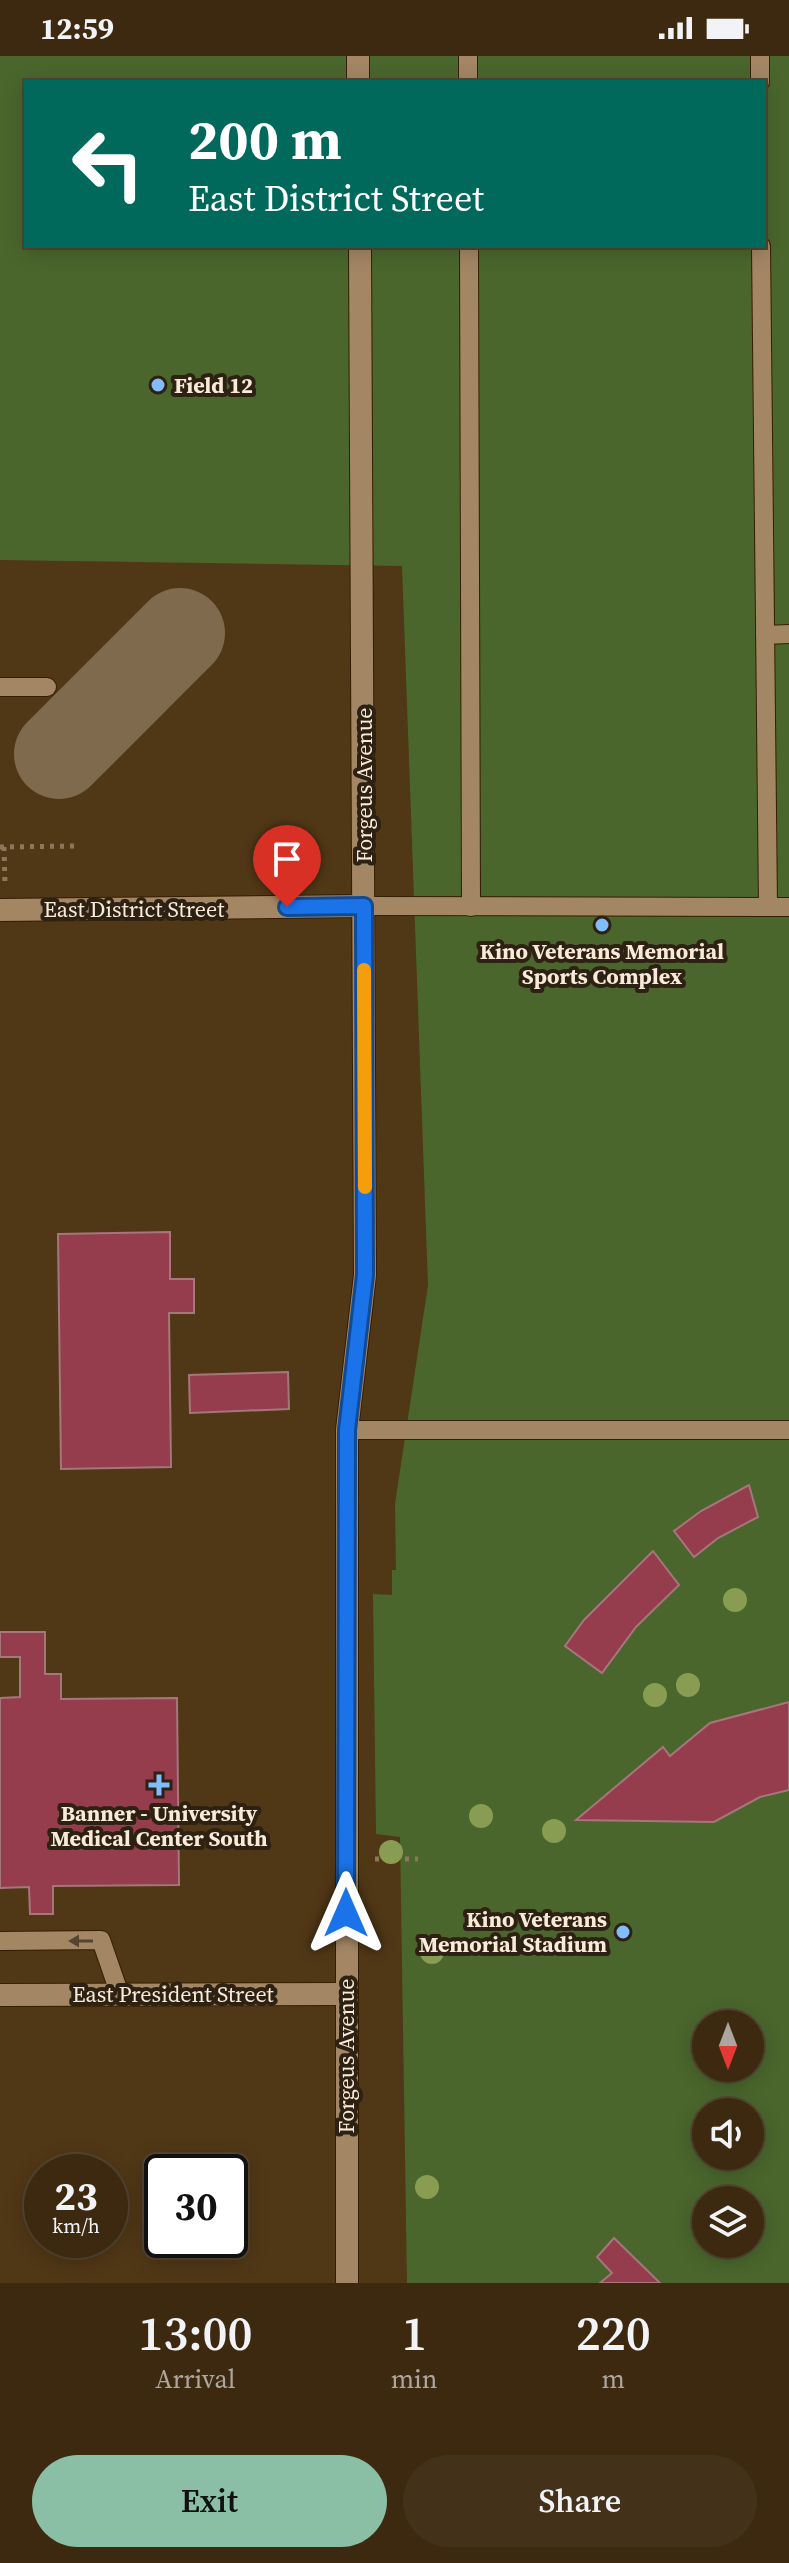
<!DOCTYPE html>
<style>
:root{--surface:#3c2910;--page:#433119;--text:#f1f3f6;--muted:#aca69f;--line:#554530;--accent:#8abfa5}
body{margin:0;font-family:"Source Serif 4",serif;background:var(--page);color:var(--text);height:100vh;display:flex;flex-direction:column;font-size:30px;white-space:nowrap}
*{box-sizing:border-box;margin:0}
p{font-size:26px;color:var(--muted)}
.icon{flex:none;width:44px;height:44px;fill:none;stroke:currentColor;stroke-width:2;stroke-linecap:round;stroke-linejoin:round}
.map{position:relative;height:2227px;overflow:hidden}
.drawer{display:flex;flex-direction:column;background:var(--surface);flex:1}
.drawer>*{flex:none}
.hud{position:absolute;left:24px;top:24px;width:742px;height:168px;border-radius:0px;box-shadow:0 4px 20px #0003,0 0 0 2px var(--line);background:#00695c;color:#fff;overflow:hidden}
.needle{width:52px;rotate:180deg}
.tools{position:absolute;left:692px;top:1954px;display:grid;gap:16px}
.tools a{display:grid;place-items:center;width:72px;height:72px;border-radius:50%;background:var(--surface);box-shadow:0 4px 20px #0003,0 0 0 2px var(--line);font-size:40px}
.speed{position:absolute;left:24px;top:2098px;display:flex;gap:16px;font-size:40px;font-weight:700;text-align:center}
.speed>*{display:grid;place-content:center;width:104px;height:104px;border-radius:50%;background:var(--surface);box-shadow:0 4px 20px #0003,0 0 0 2px var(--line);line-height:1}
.speed small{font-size:20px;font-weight:400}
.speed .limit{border:4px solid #111;border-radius:12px;background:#fff;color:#111}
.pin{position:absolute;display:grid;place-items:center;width:68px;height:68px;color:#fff;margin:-82px -34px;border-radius:50% 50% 50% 0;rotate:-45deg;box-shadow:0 0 8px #0007}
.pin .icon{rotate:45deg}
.me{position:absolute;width:88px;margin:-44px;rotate:0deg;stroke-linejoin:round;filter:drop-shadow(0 0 6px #0008)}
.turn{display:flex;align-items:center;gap:28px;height:168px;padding:0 32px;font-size:36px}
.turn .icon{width:104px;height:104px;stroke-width:2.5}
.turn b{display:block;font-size:56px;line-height:68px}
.eta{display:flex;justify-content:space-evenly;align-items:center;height:136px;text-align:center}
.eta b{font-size:48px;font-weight:600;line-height:56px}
.button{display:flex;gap:16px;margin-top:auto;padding:16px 32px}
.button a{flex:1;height:92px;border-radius:48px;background:var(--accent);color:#111;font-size:32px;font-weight:600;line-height:92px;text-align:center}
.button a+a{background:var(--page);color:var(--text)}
.status{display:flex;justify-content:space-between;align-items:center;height:56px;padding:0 40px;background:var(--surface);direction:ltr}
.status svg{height:22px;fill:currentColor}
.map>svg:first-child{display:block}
.green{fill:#4a662d;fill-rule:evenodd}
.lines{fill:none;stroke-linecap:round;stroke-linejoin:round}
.taxiway{stroke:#806a4e;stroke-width:90}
.building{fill:#953c4d;stroke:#a5767c;stroke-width:2}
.service-casing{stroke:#351e00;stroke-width:20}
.minor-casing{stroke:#351e00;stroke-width:24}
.path{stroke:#8c775b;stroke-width:5;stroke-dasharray:4 6;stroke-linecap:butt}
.service{stroke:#a38664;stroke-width:18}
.minor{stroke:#a38664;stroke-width:22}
.tree{fill:#899d52}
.oneway{fill:#56442f}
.route-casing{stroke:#114b97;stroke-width:20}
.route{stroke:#1a73e8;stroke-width:14}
.slow{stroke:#f59e0b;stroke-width:14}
.poi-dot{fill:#82bcfa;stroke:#2d2113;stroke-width:3}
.labels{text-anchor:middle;stroke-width:8;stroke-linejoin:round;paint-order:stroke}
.poi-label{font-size:22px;font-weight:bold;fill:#faead8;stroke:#2d2113}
.street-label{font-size:22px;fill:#faead8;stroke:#2d2113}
</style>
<div class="status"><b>12:59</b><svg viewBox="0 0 49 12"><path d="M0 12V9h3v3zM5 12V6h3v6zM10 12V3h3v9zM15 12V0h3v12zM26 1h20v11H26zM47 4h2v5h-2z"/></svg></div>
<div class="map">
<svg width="789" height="2227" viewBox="0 0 789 2227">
<rect width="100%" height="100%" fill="#503716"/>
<path class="green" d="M0,0h789v2227h-382l-7,-446 -24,-3 -3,-240 19,1v-25h4l-1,-66 33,-219 -26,-719 -402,-6zM26,26h738v164h-738zM706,1968h44v44h-44zM706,2056h44v44h-44zM706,2144h44v44h-44z"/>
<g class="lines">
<polyline class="taxiway" points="59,698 180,577"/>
</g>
<g class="building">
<polygon points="170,1176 170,1223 194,1223 194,1257 169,1257 171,1411 61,1413 58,1178"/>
<polygon points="288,1316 289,1353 190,1357 189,1319"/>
<polygon points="749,1429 758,1461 718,1482 694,1501 674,1475 701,1455"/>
<polygon points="653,1495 679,1529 636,1571 602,1617 565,1590 584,1564"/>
<polygon points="0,1576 45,1576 45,1618 61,1618 61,1643 177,1642 179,1829 53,1830 53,1858 30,1858 29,1831 0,1832 0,1642 20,1641 20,1601 0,1601"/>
<polygon points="789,1646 789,1734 760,1741 714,1766 576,1764 663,1691 670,1700 710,1667"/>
<polygon points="614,2182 660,2227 600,2227 612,2217 597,2201"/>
</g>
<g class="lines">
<g class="service-casing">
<g id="service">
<polyline points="468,0 468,26"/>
<polyline points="760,0 760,26"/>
<polyline points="469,190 471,851"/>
<polyline points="761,190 768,851"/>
<polyline points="765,579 789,578"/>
<polyline points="0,631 47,631"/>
<polyline points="364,850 789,851"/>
<polyline points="347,1374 789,1374"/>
<polyline points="0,1885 101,1884 120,1939"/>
</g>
</g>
<g class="minor-casing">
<g id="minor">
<polyline points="358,0 358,26"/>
<polyline points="0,854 364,850"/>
<polyline points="0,1939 345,1938"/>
<polyline points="347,2227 347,1374 365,1219 360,190"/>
</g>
</g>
<g class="path">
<polyline points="0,791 77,790"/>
<polyline points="4,791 5,830"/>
<polyline points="375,1803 418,1803"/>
</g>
<use href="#service" class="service"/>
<use href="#minor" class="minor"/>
</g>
<g class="tree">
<circle cx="735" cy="1544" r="12"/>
<circle cx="688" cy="1629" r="12"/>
<circle cx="655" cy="1639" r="12"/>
<circle cx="481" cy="1760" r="12"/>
<circle cx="554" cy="1775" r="12"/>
<circle cx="391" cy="1796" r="12"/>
<circle cx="432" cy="1896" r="12"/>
<circle cx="427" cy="2131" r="12"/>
</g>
<defs><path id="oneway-solid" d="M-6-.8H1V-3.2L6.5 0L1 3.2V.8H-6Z" transform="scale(2)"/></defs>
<use class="oneway" href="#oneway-solid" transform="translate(81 1885) rotate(180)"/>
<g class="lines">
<g class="route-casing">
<polyline id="route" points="287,851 364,850 365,1219 347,1374 346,1857"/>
</g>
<use href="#route" class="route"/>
<polyline class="slow" points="364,914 365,1131"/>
</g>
<g class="poi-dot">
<circle cx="158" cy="329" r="8"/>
<circle cx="602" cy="869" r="8"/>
<path d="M155 1717h8v8h8v8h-8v8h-8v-8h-8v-8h8z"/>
<circle cx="623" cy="1876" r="8"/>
</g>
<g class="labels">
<g class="poi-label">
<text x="174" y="337" text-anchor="start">Field 12</text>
<text x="602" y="903">Kino Veterans Memorial<tspan x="602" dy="25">Sports Complex</tspan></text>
<text x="159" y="1765">Banner - University<tspan x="159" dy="25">Medical Center South</tspan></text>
<text x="607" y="1871" text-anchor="end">Kino Veterans<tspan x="607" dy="25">Memorial Stadium</tspan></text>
</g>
<g class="street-label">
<text transform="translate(364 729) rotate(-90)" y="8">Forgeus Avenue</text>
<text x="134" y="861">East District Street</text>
<text x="173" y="1946">East President Street</text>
<text transform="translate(346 2000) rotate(-90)" y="8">Forgeus Avenue</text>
</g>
</g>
</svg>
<div class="tools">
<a><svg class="needle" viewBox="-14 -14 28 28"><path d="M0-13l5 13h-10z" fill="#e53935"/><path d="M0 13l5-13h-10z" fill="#aca69f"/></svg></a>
<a><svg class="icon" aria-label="sound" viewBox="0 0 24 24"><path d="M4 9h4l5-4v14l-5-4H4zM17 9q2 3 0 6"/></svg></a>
<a><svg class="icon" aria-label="layers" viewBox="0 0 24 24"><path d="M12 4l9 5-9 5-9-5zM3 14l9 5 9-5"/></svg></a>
</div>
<div class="speed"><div>23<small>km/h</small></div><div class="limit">30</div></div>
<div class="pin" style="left:287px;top:851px;background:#d93025"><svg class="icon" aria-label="arrive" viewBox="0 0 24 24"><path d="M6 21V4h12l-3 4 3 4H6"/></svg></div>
<svg class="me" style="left:346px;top:1857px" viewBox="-20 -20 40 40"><path d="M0-17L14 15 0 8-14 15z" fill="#1a73e8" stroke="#fff" stroke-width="4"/></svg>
<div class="hud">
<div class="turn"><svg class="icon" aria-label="left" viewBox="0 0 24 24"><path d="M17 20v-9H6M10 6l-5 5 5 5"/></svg><div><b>200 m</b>East District Street</div></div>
</div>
</div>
<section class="drawer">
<div class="eta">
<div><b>13:00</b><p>Arrival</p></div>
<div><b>1</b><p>min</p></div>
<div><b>220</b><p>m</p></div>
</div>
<div class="button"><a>Exit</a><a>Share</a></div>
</section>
